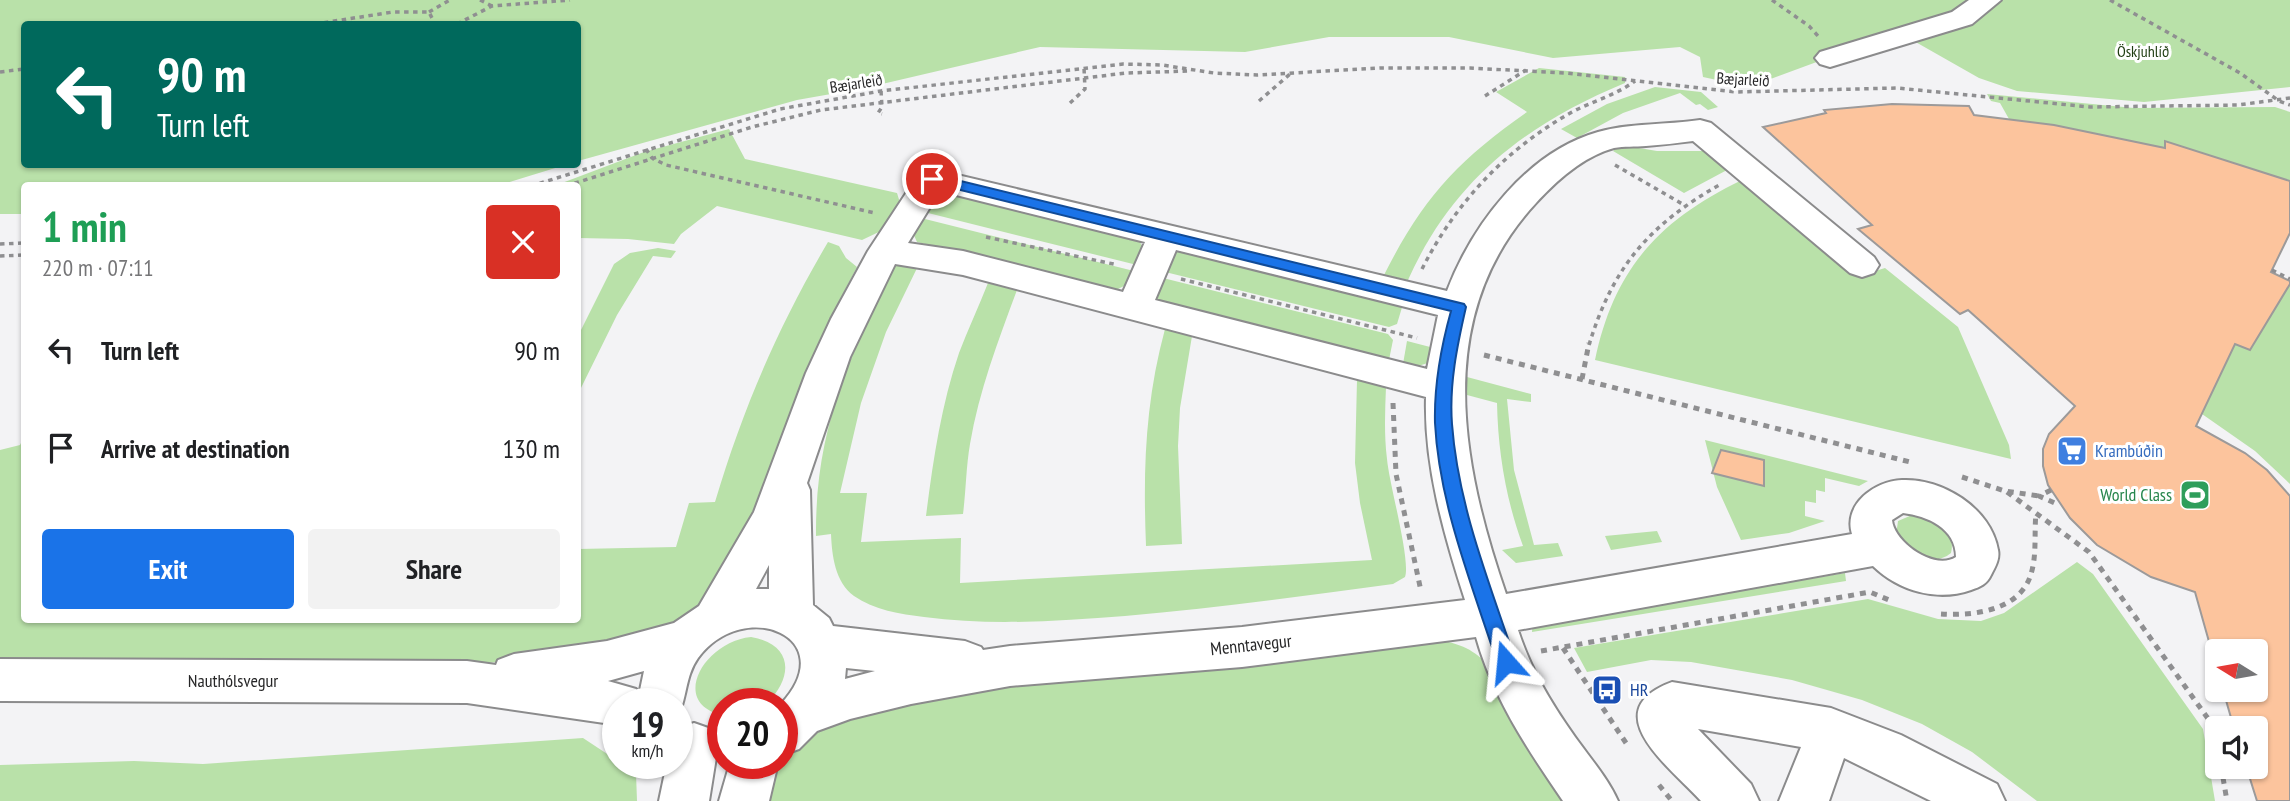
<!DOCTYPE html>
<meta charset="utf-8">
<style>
:root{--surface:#fff;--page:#f2f2f2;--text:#202124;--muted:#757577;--accent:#1a73e8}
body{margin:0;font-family:"PT Sans Narrow",sans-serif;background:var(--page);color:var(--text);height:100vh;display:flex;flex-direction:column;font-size:26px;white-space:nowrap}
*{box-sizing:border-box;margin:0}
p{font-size:23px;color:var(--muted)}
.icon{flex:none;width:38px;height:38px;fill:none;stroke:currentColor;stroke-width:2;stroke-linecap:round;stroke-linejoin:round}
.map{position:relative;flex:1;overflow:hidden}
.details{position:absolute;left:21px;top:182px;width:560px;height:441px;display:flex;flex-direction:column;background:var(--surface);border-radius:7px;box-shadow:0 2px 5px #0004}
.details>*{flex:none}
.guide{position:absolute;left:21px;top:21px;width:560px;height:147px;border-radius:7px;box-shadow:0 2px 5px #0004;background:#00695c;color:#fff;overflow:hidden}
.needle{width:46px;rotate:281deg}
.tools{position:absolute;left:2205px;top:639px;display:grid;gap:14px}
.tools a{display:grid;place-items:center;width:63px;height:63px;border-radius:7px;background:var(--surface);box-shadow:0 2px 5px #0004;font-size:35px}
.speed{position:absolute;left:602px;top:688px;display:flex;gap:14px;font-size:35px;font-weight:700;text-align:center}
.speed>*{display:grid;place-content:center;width:91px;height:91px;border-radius:50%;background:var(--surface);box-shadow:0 2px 5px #0004;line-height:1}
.speed small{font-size:18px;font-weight:400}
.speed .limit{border:10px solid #d22;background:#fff;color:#111}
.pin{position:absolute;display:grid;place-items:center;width:60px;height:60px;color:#fff;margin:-30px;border:4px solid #fff;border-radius:50%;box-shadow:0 2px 7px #0007}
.me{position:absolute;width:77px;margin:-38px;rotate:342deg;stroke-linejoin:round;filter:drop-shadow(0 0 5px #0008)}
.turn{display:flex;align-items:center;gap:24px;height:147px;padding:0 21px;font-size:32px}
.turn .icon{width:91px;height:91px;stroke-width:2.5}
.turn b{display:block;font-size:49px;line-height:60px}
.round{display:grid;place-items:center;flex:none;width:74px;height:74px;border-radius:7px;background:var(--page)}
.summary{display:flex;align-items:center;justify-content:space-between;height:119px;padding:0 21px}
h1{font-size:42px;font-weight:800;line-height:52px;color:#1e9e55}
.cta{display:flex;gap:14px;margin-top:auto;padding:14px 21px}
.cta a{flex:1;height:80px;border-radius:7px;background:var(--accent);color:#fff;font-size:28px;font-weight:800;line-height:80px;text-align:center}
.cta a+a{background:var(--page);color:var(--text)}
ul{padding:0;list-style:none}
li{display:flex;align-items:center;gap:21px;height:98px;padding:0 21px}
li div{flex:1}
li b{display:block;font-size:26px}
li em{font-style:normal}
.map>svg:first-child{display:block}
.green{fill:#b9e1a9}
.building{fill:#fcc49d;stroke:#9c9a9a;stroke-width:2}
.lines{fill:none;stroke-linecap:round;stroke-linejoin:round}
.minor-casing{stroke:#8b8b8c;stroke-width:4}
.path-far1{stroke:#8f8f91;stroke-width:3.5;stroke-dasharray:4.5 4.5;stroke-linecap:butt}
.path{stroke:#8f8f91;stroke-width:5;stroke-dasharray:6 6;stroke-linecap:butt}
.minor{fill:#fff;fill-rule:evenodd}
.route{fill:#1a73e8;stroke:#114b97;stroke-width:2}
.labels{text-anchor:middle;stroke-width:6;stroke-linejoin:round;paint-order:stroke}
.far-park-label{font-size:16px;fill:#1e3c10;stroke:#fff}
.far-street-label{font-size:16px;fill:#262627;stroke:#fff}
.shop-label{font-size:18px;fill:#366cbe;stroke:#fff;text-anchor:start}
.leisure-label{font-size:18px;fill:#27864d;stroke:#fff;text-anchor:end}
.street-label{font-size:18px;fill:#262627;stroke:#fff}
.transit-label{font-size:18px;fill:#164399;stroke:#fff;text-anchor:start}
</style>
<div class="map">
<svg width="2290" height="801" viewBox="0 0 2290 801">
<rect width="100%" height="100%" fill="#f3f3f5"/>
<g class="green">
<polygon points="0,0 2290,0 2290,87 2144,102 2017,91 1979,78 1898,32 1749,87 1703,77 1700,57 1680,47 1553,58 1449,37 1329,37 1245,52 1040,47 865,88 797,100 578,161 578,24 24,24 24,164 565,165 497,186 24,186 24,214 0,214"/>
<path d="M1539,68l86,9v6c-99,41 -172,97 -217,197l-24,-5c39,-77 73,-114 143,-163l-31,-20z"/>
<polygon points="1655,87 1701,92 1718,107 1708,110 1700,104 1696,105 1680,93 1623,113 1577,138 1561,129 1607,104"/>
<polygon points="1987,94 2134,108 2275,107 2290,112 2290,181 2165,142 2165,148 2080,130 2009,119 2000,103 1991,101"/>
<polygon points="729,129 745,159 897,193 901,206 883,230 862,240 717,206 681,234 674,244 628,239 578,238 578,186 554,186 644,152"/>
<polygon points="1621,145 1657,151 1705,151 1727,170 1684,193 1613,151"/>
<path d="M1742,180l114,97 29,-9 73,59 51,118 2,14 -416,-99c19,-91 64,-140 147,-180z"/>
<polygon points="948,193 1139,240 1144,250 1137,265 924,212 933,199"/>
<polygon points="921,218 1134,271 1128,284 1114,291 917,242 912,231"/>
<path d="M828,242l11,4 7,12 11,9 -22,42 -44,104 -16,61 -64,122 -21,19 -29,18 -115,26 -76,5 -470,1v-215l20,-5 4,-8v183h554v-71l98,-2 13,-44 26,-1c28,-94 63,-175 113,-260z"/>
<polygon points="658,248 676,251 671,258 653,256 617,315 578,394 578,336 614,264 630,253"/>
<polygon points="1179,249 1403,304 1397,324 1389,327 1161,271 1169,255"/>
<path d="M899,263l20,1 -33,68 -25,71 -21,90h27l-6,49 100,-4 -1,45 412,-23 -12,-57 -5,-40 2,-83 29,7c-1,24 -2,48 1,72 2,24 24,102 18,118l-12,7c-89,12 -178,24 -268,32 -67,5 -134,10 -201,1 -24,-3 -50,-7 -70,-21 -19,-14 -22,-40 -23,-62l-15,2c-1,-105 32,-177 78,-270z"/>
<polygon points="1159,277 1388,334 1393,340 1389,360 1158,302 1153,292"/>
<path d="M988,283l29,7c-19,51 -38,101 -47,154 -4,23 -4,47 -7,70l-37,2c7,-55 15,-110 33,-163 9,-24 20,-47 29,-70z"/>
<polygon points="2290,284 2290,484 2255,451 2202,414 2235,344 2250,350"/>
<path d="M1165,329l27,7 -12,72 -2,38 4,98 -36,2c-3,-76 -1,-143 19,-217z"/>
<polygon points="1407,341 1434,348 1431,362 1415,367 1403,364"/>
<path d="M1467,377l64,17v8l-24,-3 7,71 20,75 24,-2 5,13 -47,7 -14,-13 21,-4c-17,-46 -25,-94 -26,-143l-30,-8z"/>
<polygon points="1705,440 1868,481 1859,486 1825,478 1825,492 1816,490 1816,503 1805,501 1805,516 1825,521 1789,533 1741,540 1717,487"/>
<path d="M1912,515c18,2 46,15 39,38 -21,17 -40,-4 -55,-18l2,-14z"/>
<polygon points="1657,531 1662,542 1611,550 1605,536"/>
<polygon points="2077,562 2093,574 2203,729 2215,801 2037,801 1972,752 1922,724 1862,700 1792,680 1691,662 1651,660 1587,672 1574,648 1868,599 1938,619 1981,621 2004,613"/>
<polygon points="1845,573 1846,581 1532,632 1533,619 1603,613"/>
<path d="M751,637c42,7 43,40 16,66l-44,1v11c-54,-11 -20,-73 28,-78z"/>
<path d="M1444,641c24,5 35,13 50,31l80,129h-817l13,-38h12v-11l34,-25 144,-39 149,-10z"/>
<polygon points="583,738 636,773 637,801 0,801 0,765 134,761 203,764"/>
</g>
<g class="building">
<polygon points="1892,104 1969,106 1974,115 2054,125 2165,148 2165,141 2290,181 2290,233 2271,272 2290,281 2290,284 2250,350 2235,344 2196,426 2245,453 2267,470 2290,496 2290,801 2257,801 2246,766 2256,766 2256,728 2234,728 2223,690 2256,690 2256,651 2217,651 2217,670 2195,592 2151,577 2097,545 2070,518 2048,485 2043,466 2043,449 2049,434 2075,406 1968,310 1960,314 1858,229 1872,225 1763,127 1826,113 1824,110"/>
<polygon points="1721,450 1764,460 1764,486 1712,473"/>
</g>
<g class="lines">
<g class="minor-casing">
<g id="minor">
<polygon points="1969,0 2001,0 1972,24 1830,67 1820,64 1815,58 1820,52 1952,12"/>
<path d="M1700,120l11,3 163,134 5,8 -5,8 -12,4 -12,-4 -157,-132c-16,2 -31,4 -47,5 -11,1 -22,0 -32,2 -30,8 -58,33 -78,55 -104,112 -75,260 -30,391l346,-60c-9,-29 22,-53 50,-54 40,-2 89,28 96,70 2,9 -3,17 -7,25 -4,9 -11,12 -20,15 -34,12 -72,1 -98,-24l-355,64c13,40 33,73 57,107 15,21 32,40 43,64h-55c-35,-51 -70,-103 -87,-164l-234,30 -232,19 -99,18 -61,15 -33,12 -18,18 -17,6 -1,-51c62,-67 -37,-108 -83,-46 -13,18 -11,41 -21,61v-15h-59v21l-151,-22 -467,-2v-42l467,2 29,4 2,-5 16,-6 93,-13 67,-18 25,-17 55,-94 52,-139 25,-54 37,-68 52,-79 12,-3 515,122c25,-66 80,-139 151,-159 32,-9 69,-7 102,-12zM940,191l205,51 -22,50 -160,-41 -55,-8zM1176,250l262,65 -11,54 -272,-69zM895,264l68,11 463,122c-2,69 18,138 39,203l-223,27 -232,19 -27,4 -2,-3 -16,-6 -132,-15 -4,-8 -16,-13 -3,-115 -3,-7 43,-126zM1903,513c24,3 53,15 53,44 -22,14 -62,-15 -64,-37zM769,565v24h-13zM846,668l29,3 -30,8zM644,671l-5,24 -3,-6 -28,-8z"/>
<path d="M1672,682l159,26 70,27 96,49 8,17h-74l-87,-43 -15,43h-50l22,-54 -103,-18 53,55 8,17h-58c-32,-35 -107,-90 -29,-119z"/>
<polygon points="694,723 711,729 718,745 709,801 659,801 667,763 677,763 677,729"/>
<polygon points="730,763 778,763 769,801 719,801"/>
</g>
</g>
<g class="path-far1">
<polyline points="480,0 492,6"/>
<polyline points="1772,0 1809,26 1818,36"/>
<polyline points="2110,0 2240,73 2279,101 2290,105"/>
<polyline points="429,12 450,0"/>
<polyline points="315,24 393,12 429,12 435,24"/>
<polyline points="457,24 492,6 570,0"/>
<polyline points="0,72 24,69"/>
<polyline points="881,91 882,107 878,113 882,114"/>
<polyline points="1485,96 1526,70"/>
<polyline points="1259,101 1290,74"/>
<polyline points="1070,103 1085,89 1084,68"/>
<polyline points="646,149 652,158 666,165 875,213"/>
<polyline points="1615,165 1684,205"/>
<polyline points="531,186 780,109 881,91 1123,64 1162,65 1214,73 1257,75 1380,68 1470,68 1565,73 1736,92 1897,88 2090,107 2238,105 2290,98"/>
<polyline points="566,186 752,127 821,110 1126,73 1190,71"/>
<polyline points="986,237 1118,265"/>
<polyline points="0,244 24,243"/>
<polyline points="0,256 24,255"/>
<path d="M1422,269c34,-67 84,-120 150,-157 21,-11 44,-17 63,-31"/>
<polyline points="2272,270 2290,279"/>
<polyline points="1181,279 1417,338"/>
<path d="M1589,345c24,-79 61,-121 132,-161"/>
</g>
<g class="path">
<polyline points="1484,355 1910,462"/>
<polyline points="1582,379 1589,343"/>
<polyline points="1393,403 1396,474 1421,591"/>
<polyline points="1962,477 2005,491 2039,496"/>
<polyline points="2051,490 2039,496 2059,505"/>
<polyline points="2007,492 2089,552 2214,727 2217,745"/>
<path d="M1941,614c32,2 79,-3 90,-40 6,-19 3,-41 5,-61"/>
<polyline points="1563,648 1628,746"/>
<polyline points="1541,651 1870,592 1889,600"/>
<polyline points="2221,766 2227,801"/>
<polyline points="1659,785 1672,801"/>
</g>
<use href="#minor" class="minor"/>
</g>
<path class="route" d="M932,174l532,130 2,3c-9,39 -17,78 -14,117 6,82 38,161 64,238l-3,6 -7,3 -6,-3 -3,-6c-25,-77 -58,-158 -62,-239 -1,-38 6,-76 16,-112l-523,-129v-6z"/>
<defs>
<g id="supermarket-square" transform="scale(1.575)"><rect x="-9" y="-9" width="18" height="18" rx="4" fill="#3f7fe0" stroke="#fff"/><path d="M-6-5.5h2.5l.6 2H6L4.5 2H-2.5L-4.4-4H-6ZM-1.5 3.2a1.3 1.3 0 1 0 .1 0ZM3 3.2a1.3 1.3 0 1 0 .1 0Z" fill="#fff"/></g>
<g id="stadium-square" transform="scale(1.575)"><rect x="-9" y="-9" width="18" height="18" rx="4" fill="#2e9e5b" stroke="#fff"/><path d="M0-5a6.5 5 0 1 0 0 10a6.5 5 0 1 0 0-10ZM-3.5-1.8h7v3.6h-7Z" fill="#fff"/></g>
<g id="bus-square" transform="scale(1.575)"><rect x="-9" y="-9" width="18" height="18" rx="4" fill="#1a4fb4" stroke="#fff"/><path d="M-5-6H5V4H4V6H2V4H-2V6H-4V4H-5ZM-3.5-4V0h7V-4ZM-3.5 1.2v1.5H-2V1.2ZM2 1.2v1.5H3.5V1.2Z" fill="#fff"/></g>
</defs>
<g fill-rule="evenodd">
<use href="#supermarket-square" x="2072" y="451"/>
<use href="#stadium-square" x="2195" y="495"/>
<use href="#bus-square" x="1607" y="690"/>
</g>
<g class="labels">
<g class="far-park-label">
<text x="2143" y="57">Öskjuhlíð</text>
</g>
<g class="far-street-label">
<text transform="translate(1743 79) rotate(3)" y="6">Bæjarleið</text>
<text transform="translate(856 83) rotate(-9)" y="6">Bæjarleið</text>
</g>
<g class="shop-label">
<text x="2095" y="457">Krambúðin</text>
</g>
<g class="leisure-label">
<text x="2172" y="501">World Class</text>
</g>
<g class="street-label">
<text transform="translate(1251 645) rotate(-6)" y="6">Menntavegur</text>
<text x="233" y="687">Nauthólsvegur</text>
</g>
<g class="transit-label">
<text x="1630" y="696">HR</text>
</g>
</g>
</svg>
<div class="tools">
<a><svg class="needle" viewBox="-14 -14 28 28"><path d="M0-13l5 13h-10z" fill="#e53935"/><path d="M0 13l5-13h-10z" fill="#757577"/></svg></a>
<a><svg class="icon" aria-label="sound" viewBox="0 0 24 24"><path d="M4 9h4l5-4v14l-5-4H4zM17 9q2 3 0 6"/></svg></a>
</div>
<div class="speed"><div>19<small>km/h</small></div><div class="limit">20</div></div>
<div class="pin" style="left:932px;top:179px;background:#d93025"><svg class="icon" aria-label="arrive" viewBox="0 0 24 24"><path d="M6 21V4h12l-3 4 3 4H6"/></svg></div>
<svg class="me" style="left:1506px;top:662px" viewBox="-20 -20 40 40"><path d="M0-17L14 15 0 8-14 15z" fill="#1a73e8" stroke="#fff" stroke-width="4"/></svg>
<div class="guide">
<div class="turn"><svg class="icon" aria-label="left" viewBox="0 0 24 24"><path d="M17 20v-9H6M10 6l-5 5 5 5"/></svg><div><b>90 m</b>Turn left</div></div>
</div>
<section class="details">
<div class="summary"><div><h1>1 min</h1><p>220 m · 07:11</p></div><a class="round" style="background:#d93025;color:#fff"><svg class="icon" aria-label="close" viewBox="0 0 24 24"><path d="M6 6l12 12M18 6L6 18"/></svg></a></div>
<ul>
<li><svg class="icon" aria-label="left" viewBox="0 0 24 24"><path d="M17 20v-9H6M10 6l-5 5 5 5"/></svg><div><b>Turn left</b></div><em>90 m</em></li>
<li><svg class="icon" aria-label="arrive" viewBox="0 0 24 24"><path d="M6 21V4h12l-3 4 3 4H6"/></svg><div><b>Arrive at destination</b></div><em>130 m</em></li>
</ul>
<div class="cta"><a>Exit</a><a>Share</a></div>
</section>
</div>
